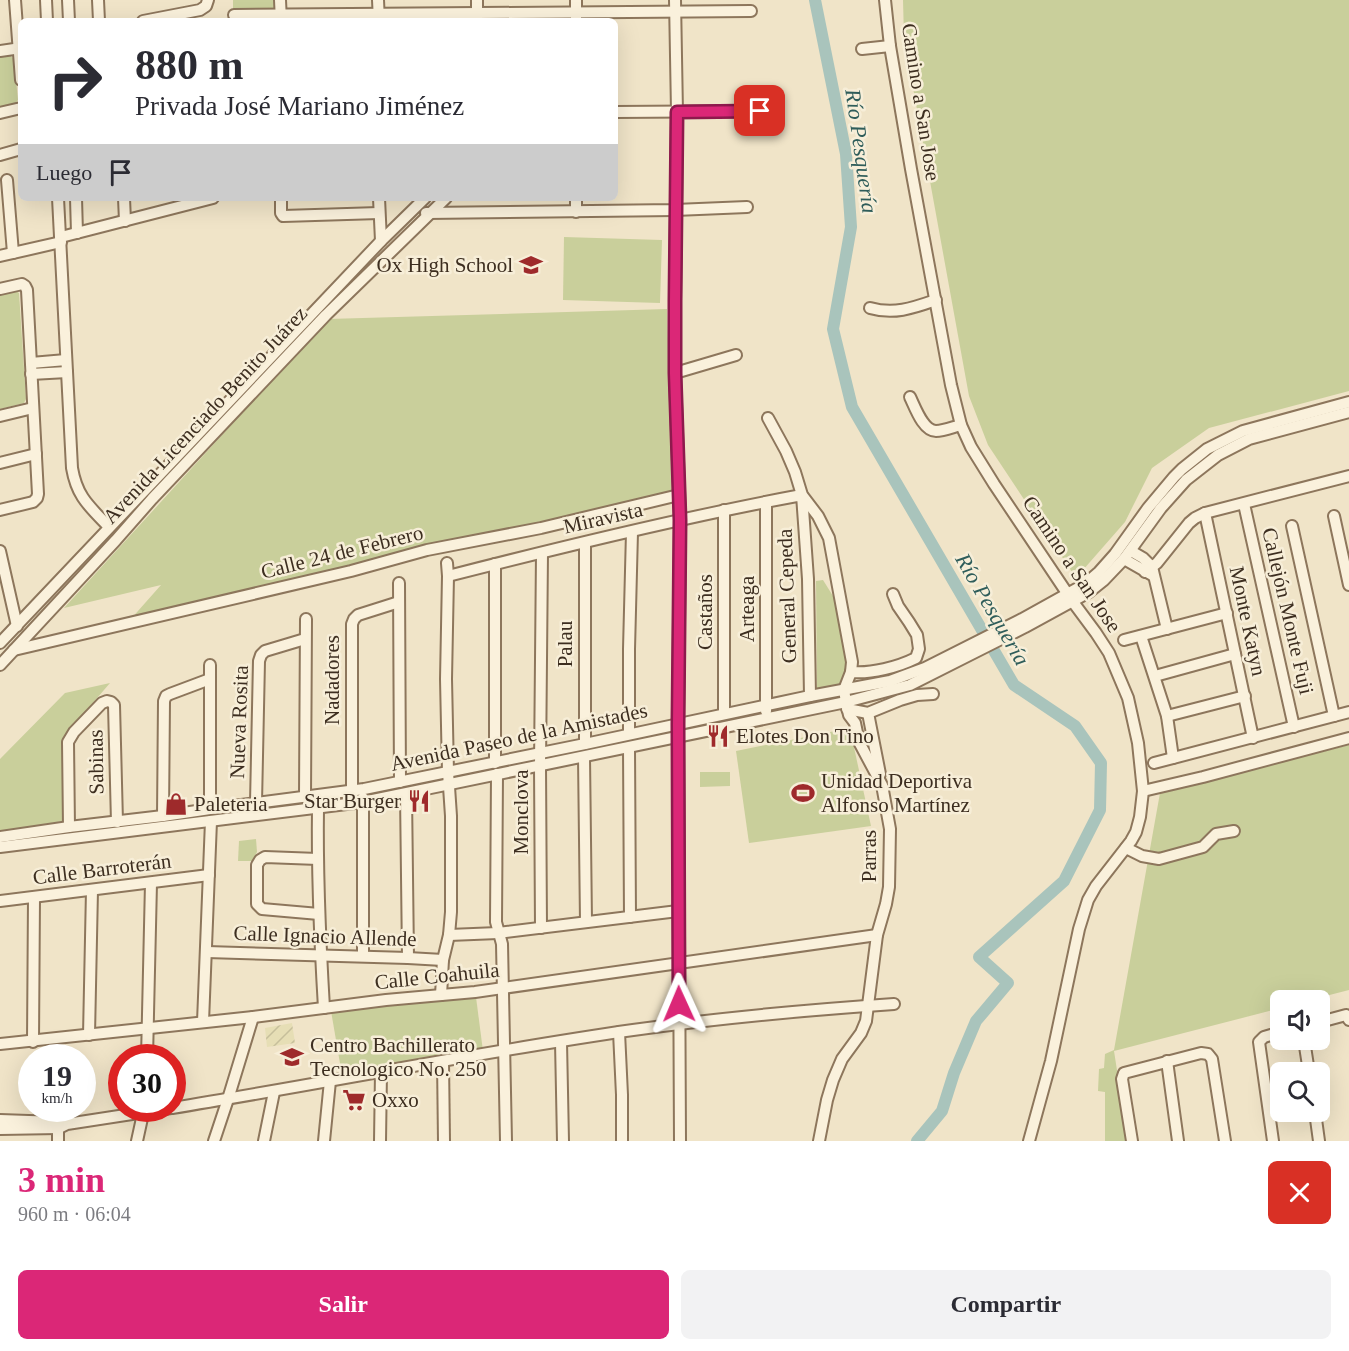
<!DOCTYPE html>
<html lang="es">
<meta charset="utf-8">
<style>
:root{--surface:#fff;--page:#f2f2f3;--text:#2b2b33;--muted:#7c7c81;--accent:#db2777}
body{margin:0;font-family:Georgia,serif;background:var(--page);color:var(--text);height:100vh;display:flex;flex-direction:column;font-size:22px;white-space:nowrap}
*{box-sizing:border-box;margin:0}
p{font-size:20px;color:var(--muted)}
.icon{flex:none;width:33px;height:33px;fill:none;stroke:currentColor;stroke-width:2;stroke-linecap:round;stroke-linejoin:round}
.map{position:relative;height:1141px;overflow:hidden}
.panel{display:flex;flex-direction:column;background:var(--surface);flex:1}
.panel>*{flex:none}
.top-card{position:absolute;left:18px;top:18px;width:600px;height:183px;border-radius:9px;box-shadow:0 6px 24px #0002;background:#fff;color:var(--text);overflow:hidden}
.controls{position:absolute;left:1270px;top:990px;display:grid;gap:12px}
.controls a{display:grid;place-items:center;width:60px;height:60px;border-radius:9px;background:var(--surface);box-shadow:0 6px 24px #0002;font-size:30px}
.speed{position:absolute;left:18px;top:1044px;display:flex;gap:12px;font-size:30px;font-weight:700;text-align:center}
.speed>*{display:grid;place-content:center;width:78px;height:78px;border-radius:50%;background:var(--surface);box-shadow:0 6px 24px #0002;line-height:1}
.speed small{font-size:15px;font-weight:400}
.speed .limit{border:9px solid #d22;background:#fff;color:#111}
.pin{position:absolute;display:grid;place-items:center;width:51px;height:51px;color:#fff;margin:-26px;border-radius:12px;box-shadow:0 3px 9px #0006}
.me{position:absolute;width:66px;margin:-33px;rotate:359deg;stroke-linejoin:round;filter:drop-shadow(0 0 4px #0008)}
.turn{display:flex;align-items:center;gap:21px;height:126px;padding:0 18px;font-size:27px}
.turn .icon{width:78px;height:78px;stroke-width:2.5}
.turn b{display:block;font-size:42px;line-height:51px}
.then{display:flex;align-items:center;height:57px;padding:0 18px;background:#0003;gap:12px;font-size:22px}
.round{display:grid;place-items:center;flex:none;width:63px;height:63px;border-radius:9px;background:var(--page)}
.head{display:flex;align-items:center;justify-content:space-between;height:102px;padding:0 18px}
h1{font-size:36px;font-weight:600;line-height:45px;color:var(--accent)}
.action{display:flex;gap:12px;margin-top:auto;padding:12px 18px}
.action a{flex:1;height:69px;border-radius:9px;background:var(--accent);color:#fff;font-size:24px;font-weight:600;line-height:69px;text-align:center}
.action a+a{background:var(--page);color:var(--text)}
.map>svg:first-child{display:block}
.farmland{fill:url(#farmland-furrows)}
.green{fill:#c9cf9b}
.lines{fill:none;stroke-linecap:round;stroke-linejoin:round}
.river{stroke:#a9c4bc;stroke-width:12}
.minor-casing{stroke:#8d765c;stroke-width:14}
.minor{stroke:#faf1dc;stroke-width:10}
.route-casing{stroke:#8e194d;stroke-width:15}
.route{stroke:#db2777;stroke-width:10}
.labels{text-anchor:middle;stroke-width:5;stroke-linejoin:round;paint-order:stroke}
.street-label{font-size:21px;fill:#3d2e20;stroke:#f7eed8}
.poi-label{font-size:21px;fill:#3d2e20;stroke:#f7eed8;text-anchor:start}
.water-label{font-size:22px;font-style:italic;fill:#2f5d5a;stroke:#f7eed8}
</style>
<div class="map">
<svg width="1349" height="1141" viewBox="0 0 1349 1141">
<defs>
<pattern id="farmland-furrows" width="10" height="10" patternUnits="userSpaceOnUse" patternTransform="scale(1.5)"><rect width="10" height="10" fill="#e6deb5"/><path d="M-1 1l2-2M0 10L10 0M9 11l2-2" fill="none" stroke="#c6bf9b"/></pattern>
</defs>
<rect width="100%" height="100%" fill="#f0e4c8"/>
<polygon class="farmland" points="292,1023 295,1043 267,1047 265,1028"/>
<g class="green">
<polygon points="233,0 277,0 277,7 273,11 233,11"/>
<polygon points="903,0 1349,0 1349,391 1209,428 1152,468 1125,522 1076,578 988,445 969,396 904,38"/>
<polygon points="11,56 14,60 18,100 14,105 0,108 0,57"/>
<polygon points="564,237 662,240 660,303 563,300"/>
<polygon points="16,291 19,293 26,399 24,403 0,409 0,294"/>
<polygon points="667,309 673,488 669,494 432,546 130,620 161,585 64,608 328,319"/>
<polygon points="823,580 838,604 846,638 849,683 817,690 816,581"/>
<polygon points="110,683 66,734 64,821 0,831 0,759 65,693"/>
<polygon points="840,730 852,738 871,826 749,843 736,751"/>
<polygon points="1349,745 1349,990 1310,1000 1281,1000 1281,1008 1114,1051 1128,1141 1105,1141 1105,1092 1098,1091 1099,1069 1104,1068 1105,1054 1114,1050 1160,793"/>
<polygon points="700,772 730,772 730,786 700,787"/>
<polygon points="256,839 257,852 252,861 238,861 239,841"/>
<polygon points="476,997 483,1051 342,1075 331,1011"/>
</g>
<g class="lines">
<polyline class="river" points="815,0 846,154 851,227 833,329 852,407 1014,685 1075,726 1101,763 1100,810 1064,881 979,957 1008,983 976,1021 954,1073 942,1111 917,1141"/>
<g class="minor-casing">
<g id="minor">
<polyline points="15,0 21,80"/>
<polyline points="46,0 47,21"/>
<polyline points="68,0 69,21"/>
<polyline points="98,0 99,21"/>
<polyline points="280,0 281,21"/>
<polyline points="378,0 379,21"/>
<polyline points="477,0 477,21"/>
<polyline points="576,0 576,21"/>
<polyline points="675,0 677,112 675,301 675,373 680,520 678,724 680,1141"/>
<polyline points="885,0 890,46 911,169 951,385 961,425 971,447 994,484 1073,602 1096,633 1109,653 1128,698 1138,743 1143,791 1140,817 1136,832 1131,841 1096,886 1088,900 1079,929 1051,1061 1029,1141"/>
<polyline points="234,15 751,11"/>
<polyline points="143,21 200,10 206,6 208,0"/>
<polyline points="862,49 890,46"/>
<polyline points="0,51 21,48"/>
<polyline points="615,112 760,111"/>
<polyline points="0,113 21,108"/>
<polyline points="0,155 21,149"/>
<polyline points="7,180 13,253"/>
<path d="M58,198l14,270c5,29 17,38 37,59"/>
<polyline points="76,198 77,233"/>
<polyline points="124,198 125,221"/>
<polyline points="281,198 281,213 283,216 379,213"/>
<polyline points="379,198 381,241"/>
<polyline points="576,198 576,212"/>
<polyline points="426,213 675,210 747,207"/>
<polyline points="61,237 213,198"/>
<polyline points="0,256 61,242"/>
<polyline points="0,289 22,284 25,286 27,290 38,494 37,498 33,502 0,510"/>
<path d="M870,308c24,7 43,0 66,-8"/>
<polyline points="31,363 66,360"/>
<polyline points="675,373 736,355"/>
<polyline points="31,374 67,372"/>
<path d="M910,397c5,10 13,34 26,34 8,0 17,-4 25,-6"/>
<polyline points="0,416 33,408"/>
<polyline points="768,418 786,451 795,472 802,495 818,516 829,538 852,662 851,672 844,690 846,702 849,715 855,723 859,742 882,785 890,829 889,887 886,904 877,935 866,1021 861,1033 842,1059 833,1080 827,1100 819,1141"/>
<polyline points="0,463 36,454"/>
<polyline points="1244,504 1294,727"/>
<polyline points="1205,513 1253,738"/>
<polyline points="1334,516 1349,585"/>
<polyline points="1292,526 1334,716"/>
<polyline points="0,551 17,626"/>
<polyline points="1131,551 1143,558 1152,567 1167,629"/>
<polyline points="1124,559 1152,575"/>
<polyline points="495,564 495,763"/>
<polyline points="1145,572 1157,563 1189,523 1195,518 1205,513 1349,476"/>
<path d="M448,576c117,-30 235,-59 354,-81l6,84 2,117"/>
<polyline points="399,583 400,782"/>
<polyline points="1141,636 1167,716 1173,758"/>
<polyline points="1124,640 1227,613"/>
<polyline points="0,643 381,241 425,198"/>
<polyline points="14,650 351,571 427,550 541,528 679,495"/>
<polyline points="0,665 116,540 152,499 326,315 446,198"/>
<polyline points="210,665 210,809"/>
<path d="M851,672c20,2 47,-5 65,-14l3,-9 -2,-14 -8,-13 -11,-16 -5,-12"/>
<polyline points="1155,676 1235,654"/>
<polyline points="847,709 868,713 900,700 917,695 933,694"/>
<polyline points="766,711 766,502"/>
<polyline points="868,713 880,774"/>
<polyline points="724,714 724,510"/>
<polyline points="1167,716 1245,696"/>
<polyline points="629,734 629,649 632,532"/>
<polyline points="585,744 585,543"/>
<polyline points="629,748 630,917"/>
<polyline points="584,757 586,922"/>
<polyline points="1154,763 1349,712"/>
<polyline points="497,774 496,922 502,944 506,1141"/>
<polyline points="352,790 352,624 354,619 358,615 399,602"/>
<polyline points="1143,791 1203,777 1349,738"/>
<polyline points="406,794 408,958"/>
<polyline points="305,797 306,619"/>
<polyline points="256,803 259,661 261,655 265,651 305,639"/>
<path d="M318,808c-1,67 2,133 6,200"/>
<polyline points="163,816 164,701 166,696 170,694 210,679"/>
<polyline points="69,827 68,742 74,732 102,703 107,701 111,702 114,705 117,822"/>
<polyline points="0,837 69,827 163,816 210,809 364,789 585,744 810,696 890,681 925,668 1022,619 1085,584 1099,572 1115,554 1148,508 1174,477 1182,469 1207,449 1243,431 1349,402"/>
<polyline points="0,847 363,802 846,702 910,685 1025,627 1089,592 1104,580 1124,559 1161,508 1186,480 1218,455 1249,439 1349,412"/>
<polyline points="1126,848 1142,856 1159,859 1203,847 1216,834 1234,831"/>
<polyline points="318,859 265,857 260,860 257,865 257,904 262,909 319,914"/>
<polyline points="0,901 209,875"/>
<polyline points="541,928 540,766 542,553"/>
<polyline points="449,935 498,933 678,911"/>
<polyline points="207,952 408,958 443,960"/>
<polyline points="363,956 363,798"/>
<polyline points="441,995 443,960 449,935 451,912 451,816 448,772 446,679 448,576 447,563"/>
<polyline points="203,1022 211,821"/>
<polyline points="1320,1022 1346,1015 1349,1020"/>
<polyline points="619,1032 622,1095 622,1141"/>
<polyline points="89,1035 92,890"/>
<polyline points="1304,1040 1309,1072"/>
<polyline points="33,1042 34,898"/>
<polyline points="561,1042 563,1141"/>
<polyline points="0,1044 253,1017 386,1000 475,992 877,935"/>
<polyline points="147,1058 151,883"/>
<polyline points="443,1061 444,1141"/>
<polyline points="1167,1061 1178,1141"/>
<path d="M172,1108c154,-25 307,-56 461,-78 86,-12 174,-20 261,-26"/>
<polyline points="1315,1112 1319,1141"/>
<polyline points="0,1120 58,1122 64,1123"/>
<polyline points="58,1122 58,1141"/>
<polyline points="0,1129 59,1128 67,1124 171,1108"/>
<polyline points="137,1141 144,1109"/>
<polyline points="214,1141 228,1099 253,1017"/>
<polyline points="264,1141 274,1092"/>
<polyline points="324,1141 330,1081"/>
<polyline points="380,1141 381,1072"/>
<polyline points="1132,1141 1122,1079 1124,1073 1201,1053 1208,1054 1212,1059 1225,1141"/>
<polyline points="1273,1141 1259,1042 1264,1037 1281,1032"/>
</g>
</g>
<use href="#minor" class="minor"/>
</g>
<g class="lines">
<g class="route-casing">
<polyline id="route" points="679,1004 678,724 680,520 675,373 675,301 677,112 760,111"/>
</g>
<use href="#route" class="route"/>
</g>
<defs>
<g id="school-bare" transform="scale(1.8)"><path d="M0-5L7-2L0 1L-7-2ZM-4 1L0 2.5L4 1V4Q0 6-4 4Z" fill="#9e2a2b" stroke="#f7eed8" stroke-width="2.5" paint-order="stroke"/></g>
<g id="restaurant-bare" transform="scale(1.8)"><path d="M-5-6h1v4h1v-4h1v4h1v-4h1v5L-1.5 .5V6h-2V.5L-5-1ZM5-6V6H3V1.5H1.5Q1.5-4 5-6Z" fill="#9e2a2b" stroke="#f7eed8" stroke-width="2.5" paint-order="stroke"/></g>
<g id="stadium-bare" transform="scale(1.8)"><path d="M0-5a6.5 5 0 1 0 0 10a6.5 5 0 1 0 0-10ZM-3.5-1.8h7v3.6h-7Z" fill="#9e2a2b" stroke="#f7eed8" stroke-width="2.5" paint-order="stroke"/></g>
<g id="shop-bare" transform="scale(1.8)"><path d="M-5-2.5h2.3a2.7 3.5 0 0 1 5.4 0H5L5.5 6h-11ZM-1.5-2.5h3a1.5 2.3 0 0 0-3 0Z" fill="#9e2a2b" stroke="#f7eed8" stroke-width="2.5" paint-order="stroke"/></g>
<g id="supermarket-bare" transform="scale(1.8)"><path d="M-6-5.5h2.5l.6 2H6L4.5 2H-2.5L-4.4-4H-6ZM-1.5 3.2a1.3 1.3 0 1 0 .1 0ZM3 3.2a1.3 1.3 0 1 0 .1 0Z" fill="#9e2a2b" stroke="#f7eed8" stroke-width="2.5" paint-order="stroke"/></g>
</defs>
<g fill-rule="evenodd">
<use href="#school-bare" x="531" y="265"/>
<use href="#restaurant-bare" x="718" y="736"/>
<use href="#stadium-bare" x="803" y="793"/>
<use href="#restaurant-bare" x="419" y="801"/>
<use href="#shop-bare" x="176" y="804"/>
<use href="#school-bare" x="292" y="1057"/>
<use href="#supermarket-bare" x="354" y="1100"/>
</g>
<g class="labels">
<g class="street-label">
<text transform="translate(921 102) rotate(81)" y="7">Camino a San Jose</text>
<text transform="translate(205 415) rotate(-47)" y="7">Avenida Licenciado Benito Juárez</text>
<text transform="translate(603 518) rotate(-13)" y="7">Miravista</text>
<text transform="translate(342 552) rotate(-14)" y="7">Calle 24 de Febrero</text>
<text transform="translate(1072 564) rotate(56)" y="7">Camino a San Jose</text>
<text transform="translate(787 596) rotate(-92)" y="7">General Cepeda</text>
<text transform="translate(747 609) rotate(-90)" y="7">Arteaga</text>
<text transform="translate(1288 611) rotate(77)" y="7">Callejón Monte Fuji</text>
<text transform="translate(705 612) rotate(-90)" y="7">Castaños</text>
<text transform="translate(1248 621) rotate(78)" y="7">Monte Katyn</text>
<text transform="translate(565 644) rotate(-90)" y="7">Palau</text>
<text transform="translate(332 680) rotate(-90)" y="7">Nadadores</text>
<text transform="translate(239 722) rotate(-88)" y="7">Nueva Rosita</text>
<text transform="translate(519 737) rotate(-12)" y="7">Avenida Paseo de la Amistades</text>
<text transform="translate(96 762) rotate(-91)" y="7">Sabinas</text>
<text transform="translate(521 812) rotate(-90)" y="7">Monclova</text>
<text transform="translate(869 856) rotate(-90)" y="7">Parras</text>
<text transform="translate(102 869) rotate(-7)" y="7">Calle Barroterán</text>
<text transform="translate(325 936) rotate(2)" y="7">Calle Ignacio Allende</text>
<text transform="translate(437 976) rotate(-6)" y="7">Calle Coahuila</text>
</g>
<g class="poi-label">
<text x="513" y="272" text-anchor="end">Ox High School</text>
<text x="736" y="743">Elotes Don Tino</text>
<text x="821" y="788">Unidad Deportiva<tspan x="821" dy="24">Alfonso Martínez</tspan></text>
<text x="401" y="808" text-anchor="end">Star Burger</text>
<text x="194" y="811">Paleteria</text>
<text x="310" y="1052">Centro Bachillerato<tspan x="310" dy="24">Tecnologico No. 250</tspan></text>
<text x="372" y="1107">Oxxo</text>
</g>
<g class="water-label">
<text transform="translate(862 151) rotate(82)" y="8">Río Pesquería</text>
<text transform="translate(993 609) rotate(60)" y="8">Río Pesquería</text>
</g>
</g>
</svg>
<div class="controls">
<a><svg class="icon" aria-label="sound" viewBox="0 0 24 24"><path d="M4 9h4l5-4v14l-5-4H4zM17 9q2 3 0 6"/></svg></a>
<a><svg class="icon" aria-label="search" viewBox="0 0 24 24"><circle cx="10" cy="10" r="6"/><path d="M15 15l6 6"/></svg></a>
</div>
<div class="speed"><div>19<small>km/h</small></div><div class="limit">30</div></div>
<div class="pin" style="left:760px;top:111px;background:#d93025"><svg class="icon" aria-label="arrive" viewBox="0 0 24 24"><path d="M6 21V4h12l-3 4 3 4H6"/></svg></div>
<svg class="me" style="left:679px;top:1004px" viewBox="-20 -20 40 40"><path d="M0-17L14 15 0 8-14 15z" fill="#db2777" stroke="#fff" stroke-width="4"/></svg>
<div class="top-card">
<div class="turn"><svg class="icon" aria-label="right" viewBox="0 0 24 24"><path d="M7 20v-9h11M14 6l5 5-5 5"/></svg><div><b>880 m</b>Privada José Mariano Jiménez</div></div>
<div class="then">Luego<svg class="icon" aria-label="arrive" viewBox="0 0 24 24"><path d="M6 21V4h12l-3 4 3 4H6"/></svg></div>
</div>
</div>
<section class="panel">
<div class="head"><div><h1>3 min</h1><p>960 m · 06:04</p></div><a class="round" style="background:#d93025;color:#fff"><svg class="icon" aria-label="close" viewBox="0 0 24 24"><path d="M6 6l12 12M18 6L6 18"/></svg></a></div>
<div class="action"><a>Salir</a><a>Compartir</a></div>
</section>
